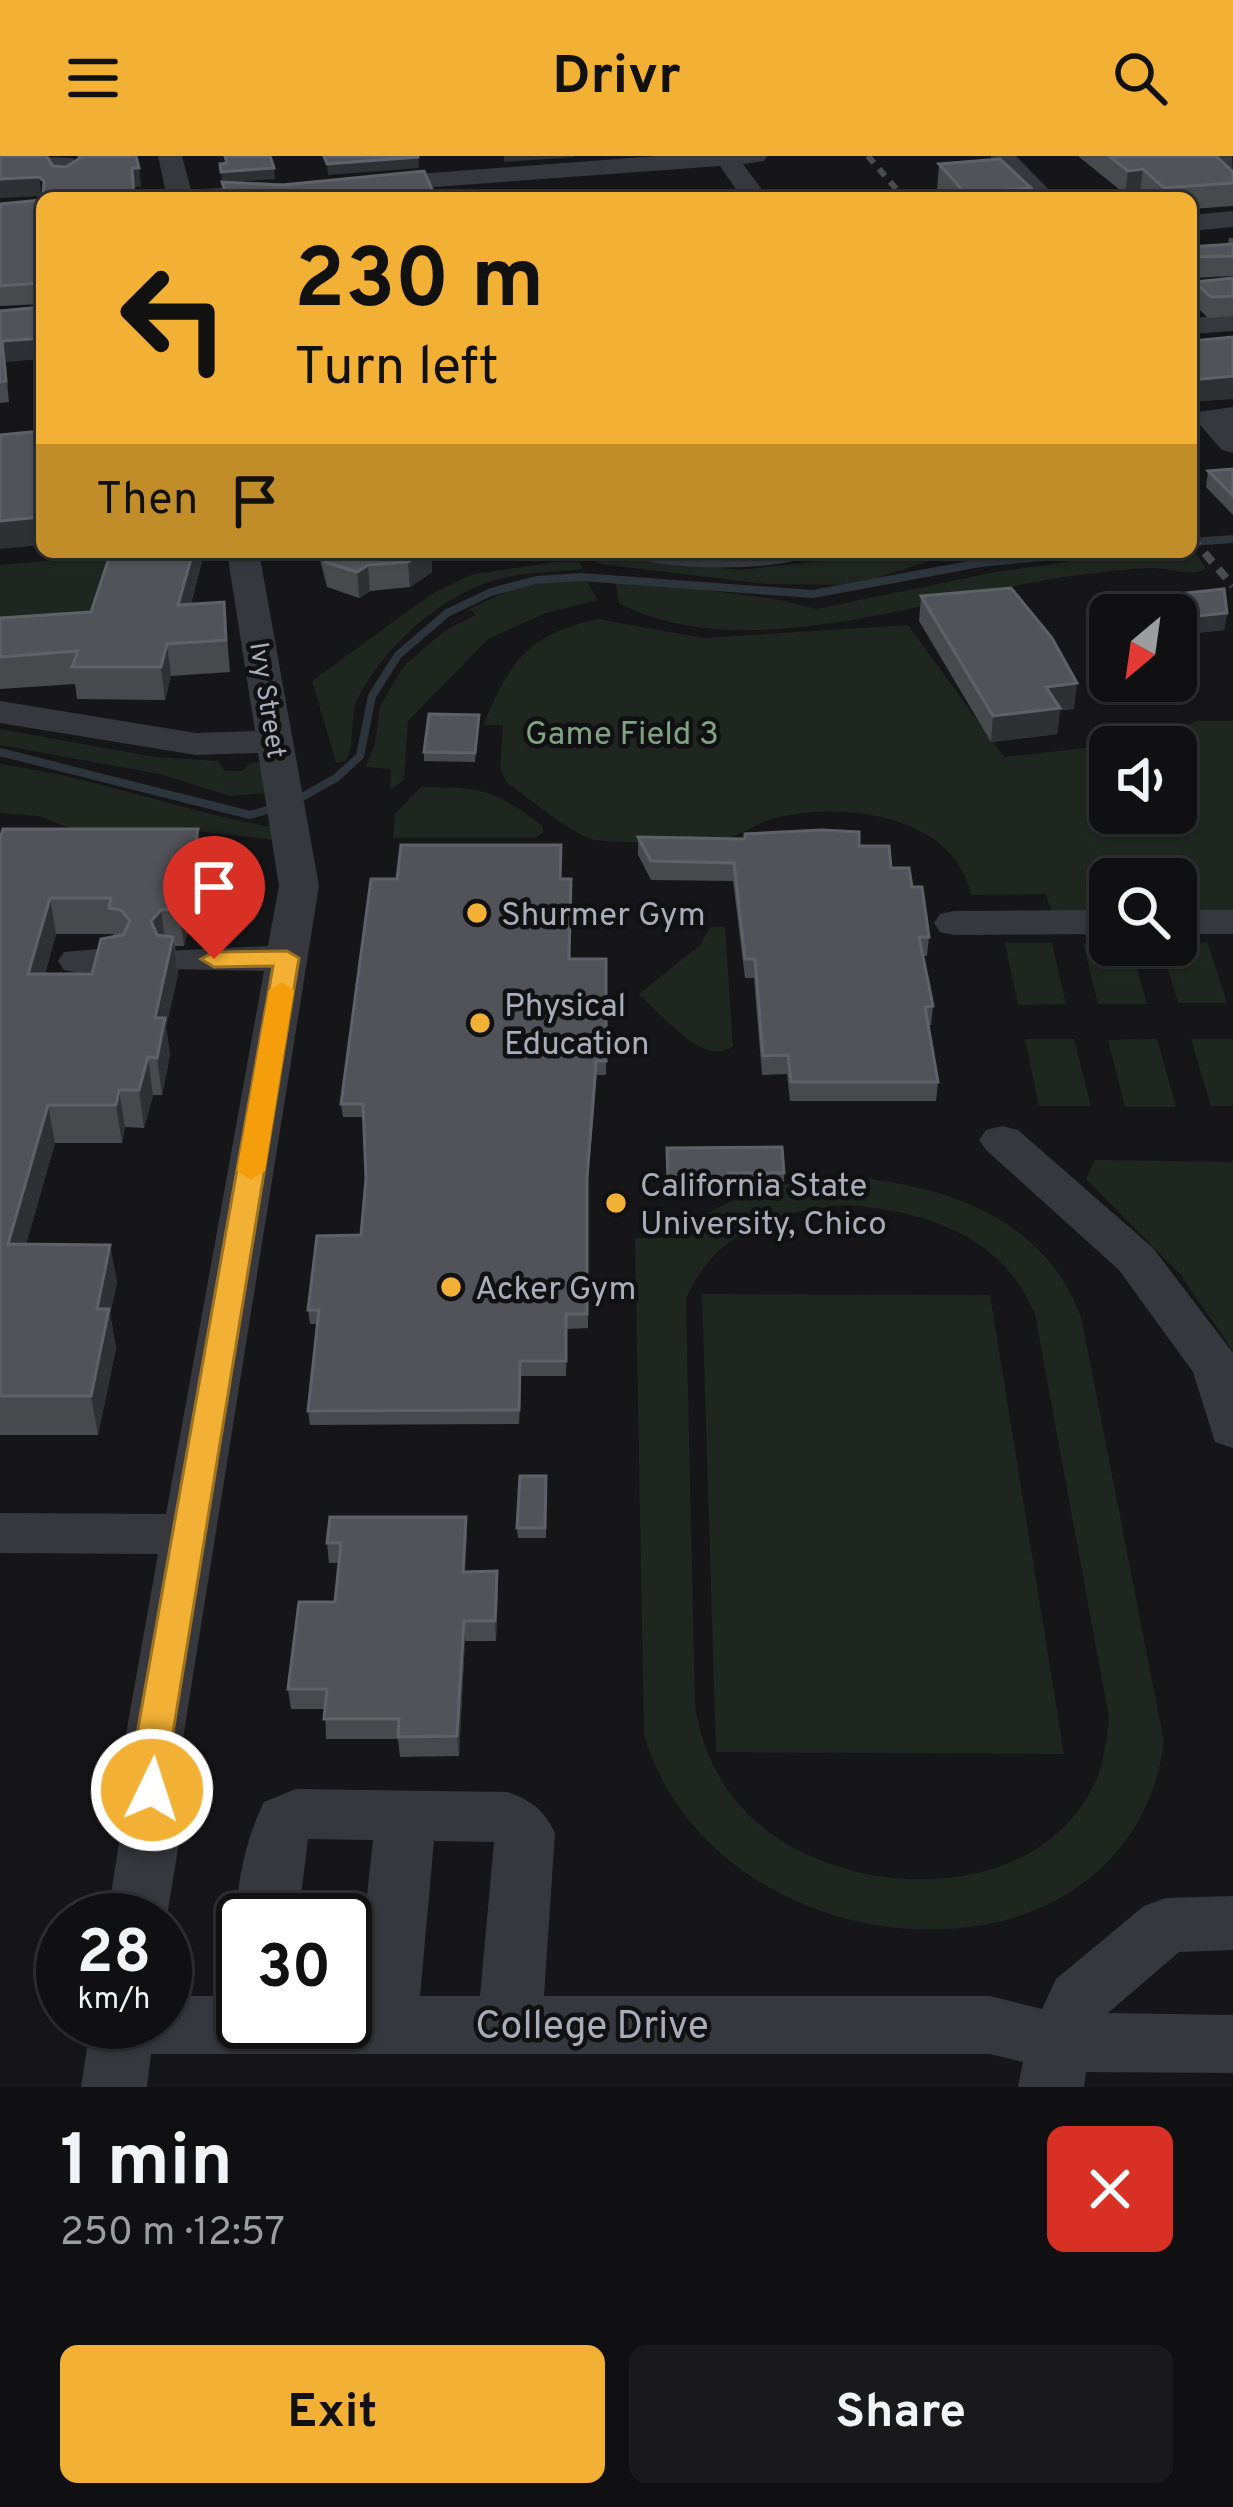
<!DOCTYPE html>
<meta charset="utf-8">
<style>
:root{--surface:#101012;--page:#19191b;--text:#f1f3f6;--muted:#9c9d9f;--line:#303032;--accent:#f2b134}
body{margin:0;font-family:Overpass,sans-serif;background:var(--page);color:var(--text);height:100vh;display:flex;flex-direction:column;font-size:45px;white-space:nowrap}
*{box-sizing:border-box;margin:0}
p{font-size:39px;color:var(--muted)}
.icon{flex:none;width:66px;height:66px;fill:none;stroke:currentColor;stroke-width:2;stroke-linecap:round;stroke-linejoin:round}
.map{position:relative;height:1931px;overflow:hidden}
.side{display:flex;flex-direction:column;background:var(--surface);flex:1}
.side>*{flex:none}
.guide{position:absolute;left:36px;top:36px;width:1161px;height:366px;border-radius:18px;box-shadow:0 3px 9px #0004,0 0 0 3px var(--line);background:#f2b134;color:#111;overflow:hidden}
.needle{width:78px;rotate:209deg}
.fabs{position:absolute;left:1089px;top:438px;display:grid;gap:24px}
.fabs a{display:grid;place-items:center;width:108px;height:108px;border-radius:18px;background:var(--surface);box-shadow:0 3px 9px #0004,0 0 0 3px var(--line);font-size:60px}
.speed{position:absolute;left:36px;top:1737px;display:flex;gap:24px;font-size:60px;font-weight:700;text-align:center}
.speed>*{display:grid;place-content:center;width:156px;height:156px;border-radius:50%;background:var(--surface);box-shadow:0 3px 9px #0004,0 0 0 3px var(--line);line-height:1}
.speed small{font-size:30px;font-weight:400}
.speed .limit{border:6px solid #111;border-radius:18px;background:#fff;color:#111}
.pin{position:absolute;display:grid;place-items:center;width:102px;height:102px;color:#fff;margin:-123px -51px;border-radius:50% 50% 50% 0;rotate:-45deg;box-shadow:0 0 12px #0007}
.pin .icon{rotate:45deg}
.me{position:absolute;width:132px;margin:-66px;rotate:4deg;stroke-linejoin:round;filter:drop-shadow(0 0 9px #0008)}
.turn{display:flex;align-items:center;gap:42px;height:252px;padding:0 60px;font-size:54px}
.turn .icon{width:156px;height:156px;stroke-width:2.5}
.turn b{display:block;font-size:84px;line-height:102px}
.then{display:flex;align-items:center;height:114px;padding:0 60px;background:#0003;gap:24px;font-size:45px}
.round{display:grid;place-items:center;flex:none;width:126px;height:126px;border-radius:18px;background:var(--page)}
.overview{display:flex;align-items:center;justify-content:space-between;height:204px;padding:0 60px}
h1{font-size:72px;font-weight:700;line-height:90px}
.action{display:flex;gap:24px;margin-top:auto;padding:24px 60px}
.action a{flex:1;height:138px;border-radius:18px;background:var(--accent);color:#111;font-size:48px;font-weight:700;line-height:138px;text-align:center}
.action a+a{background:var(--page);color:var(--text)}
header{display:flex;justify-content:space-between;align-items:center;height:156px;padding:0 60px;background:var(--accent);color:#111;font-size:54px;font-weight:700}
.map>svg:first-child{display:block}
.green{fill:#1e261f;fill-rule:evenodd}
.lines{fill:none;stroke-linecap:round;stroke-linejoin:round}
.stream{stroke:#2c353c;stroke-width:8}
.minor{fill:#37383d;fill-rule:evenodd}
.rail-far1{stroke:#4a4c52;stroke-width:6;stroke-dasharray:9 8;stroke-linecap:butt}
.rail{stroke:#4a4c52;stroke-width:8;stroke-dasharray:12 9;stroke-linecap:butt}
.wall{fill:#47494d;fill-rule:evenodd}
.shaded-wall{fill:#2f3033}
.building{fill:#525359;stroke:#5f6168;stroke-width:3;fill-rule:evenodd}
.route{fill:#f2b134;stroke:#9d7322;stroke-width:3}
.slow{fill:#f59e0b}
.poi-dot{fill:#f2b134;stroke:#111113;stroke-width:4.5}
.labels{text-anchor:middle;stroke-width:9;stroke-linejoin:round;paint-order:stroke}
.far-street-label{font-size:27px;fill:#a8adb8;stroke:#111113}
.park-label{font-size:33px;fill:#7fa381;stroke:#111113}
.poi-label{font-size:33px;fill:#a8adb8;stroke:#111113;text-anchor:start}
.near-street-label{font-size:39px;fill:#a8adb8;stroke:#111113}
</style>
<header><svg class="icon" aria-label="menu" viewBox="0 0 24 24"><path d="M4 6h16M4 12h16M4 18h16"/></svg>Drivr<svg class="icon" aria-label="search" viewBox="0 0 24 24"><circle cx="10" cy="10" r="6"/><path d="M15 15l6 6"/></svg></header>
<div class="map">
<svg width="1233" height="1931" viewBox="0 0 1233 1931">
<rect width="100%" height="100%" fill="#161618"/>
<g class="green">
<polygon points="592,396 739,414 900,396 988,396 930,405 855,429 767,428 599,408"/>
<path d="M1134,396l62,1 10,16c-17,8 -35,-1 -54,-1 -24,1 -49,4 -73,7 -135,17 -333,96 -460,28l-4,-24 161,20 40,10 180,-37z"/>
<polygon points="124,398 95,487 0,494 0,409"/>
<path d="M556,406h23l4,7c-25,3 -51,3 -75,8 -61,12 -122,67 -150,121 -9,19 -2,42 -12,63l-10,2 -24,-82 118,-86 43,-21z"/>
<polygon points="584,421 598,444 546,457 488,483 408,565 404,624 390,634 391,613 365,611 375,588 380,550 404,510 444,475 476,459 469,453 517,431"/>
<path d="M598,463l105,19 205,-13 96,132 159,-18 33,-18h37v197h-57v-39h-66v39h-57l-7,-24 -75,1c-16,-80 -126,-93 -192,-78 -21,4 -39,20 -59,23 -19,3 -113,4 -129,-1 -24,-8 -61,-41 -84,-56l-7,-14 3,-44h-20c28,-64 43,-90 115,-106zM1110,591h66v66h-66z"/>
<polygon points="0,573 155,601 218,605 225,615 243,615 250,607 262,606 265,637 231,640 159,618 0,589"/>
<path d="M0,608c92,13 179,46 271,63l4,13 -89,-10 -114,-1 -33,-13 -39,-3z"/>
<path d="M421,631c64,1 70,1 122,39v7l-8,5h-142l2,-24z"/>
<path d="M710,771h15l8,119c-29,23 -72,-33 -94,-52l61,-49z"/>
<polygon points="1207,786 1227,847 1178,847 1161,789"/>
<polygon points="1005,787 1052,787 1066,848 1018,849"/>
<polygon points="1083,787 1130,789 1147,848 1098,848"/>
<polygon points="1025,883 1074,883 1091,950 1039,950"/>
<polygon points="1157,883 1176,951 1125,951 1108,884"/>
<polygon points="1191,883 1233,883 1233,950 1211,950"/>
<polygon points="1095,1004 1233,1006 1233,1195 1180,1118 1086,1023"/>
<path d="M850,1021c97,8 199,43 232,144l82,421c-36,265 -447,237 -520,-7l-9,-497h38c52,-44 109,-59 177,-61zM846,1049c80,6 156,30 189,109l74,404c-3,24 -5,49 -17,71 -57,108 -216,111 -310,52 -49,-30 -78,-79 -87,-134l-9,-408c28,-68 91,-88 160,-94z"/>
<polygon points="702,1138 990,1139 1064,1598 716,1596"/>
</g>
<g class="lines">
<g class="stream">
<polyline points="1191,386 1233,383"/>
<polyline points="0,596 250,659 274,652"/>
<polyline points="295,645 336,622 360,600 372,540 398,499 447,457 491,436 536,424 581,421 813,438 980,407 1091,396"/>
</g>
<g class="minor">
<polygon points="28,0 73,2 78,19 66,26 57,24 53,15 32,13"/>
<polygon points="158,0 182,0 191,34 282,27 295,35 284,42 167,42"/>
<polygon points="656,0 767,0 764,5 743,8 768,42 742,42 720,10 366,36 354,29 366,22"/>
<polygon points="990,0 1016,0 1057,42 1030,42"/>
<polygon points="1205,0 1232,0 1233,18 1221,16"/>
<polygon points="1233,55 1233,71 1191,75 1191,59"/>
<polygon points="1233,123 1233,139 1191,142 1191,126"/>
<polygon points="1233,159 1233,175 1191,178 1191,162"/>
<polygon points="1233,251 1233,297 1222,294 1194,262 1198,256"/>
<polygon points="227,396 259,396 319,730 181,1595 181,1674 165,1772 165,1764 107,1764 121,1674 123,1595 158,1398 0,1397 0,1357 166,1358 264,815 166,813 160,804 166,795 268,790 279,730 258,597 196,599 0,567 0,545 196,577 255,575"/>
<path d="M626,396h187c-17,21 -170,20 -187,0z"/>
<polygon points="1110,754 1110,778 954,779 940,776 934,767 940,758 954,755"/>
<rect x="1176" y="754" width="57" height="24"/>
<polygon points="110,792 125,795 131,804 125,813 79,817 64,814 58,805 64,796"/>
<polygon points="1002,970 1018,974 1153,1092 1233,1197 1233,1292 1215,1286 1193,1216 1119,1114 986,994 979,984 986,974"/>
<path d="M296,1633l211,3c24,8 37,18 48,41l-11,163h446l52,13 14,-30 88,-73 22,-8 67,-2v54l-54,2 -71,61 125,2v58l-147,-1 -2,15h-66l5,-25 -33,-8h-839l-4,33h-66l10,-65h74v-26h78v26h102v-26h11l17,-156 -65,-1 -10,81h-55v15c-15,-32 5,-102 21,-133zM434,1685l60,1 -14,154h-60z"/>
</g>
<polyline class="rail-far1" points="868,0 904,42"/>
<polyline class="rail" points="1191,381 1233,430"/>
</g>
<g class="wall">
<polygon points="1078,0 1216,0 1233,16 1233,50 1191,53 1191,42 1147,42 1140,36 1125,38"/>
<polygon points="939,8 1031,32 1030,42 944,42 937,34"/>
<polygon points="42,44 42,148 0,150 0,48"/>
<polygon points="1229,82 1233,82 1233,120 1191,122 1191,91 1228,88"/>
<polygon points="1233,122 1233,160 1208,162 1192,146 1195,126"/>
<polygon points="0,155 9,246 0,247"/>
<polygon points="1233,313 1233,359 1206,331 1208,315"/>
<polygon points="318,396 431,396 432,416 410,431 370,435 359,442 327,431"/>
<polygon points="203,401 191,448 224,446 230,516 171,520 165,544 77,543 75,528 0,533 0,462 91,456"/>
<polygon points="1224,433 1227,457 1224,474 1176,479 1176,459 1112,459 1114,445"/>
<polygon points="921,440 1074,553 1060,554 1057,578 991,586 919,465"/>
<polygon points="479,559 475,606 424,605 424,596"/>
<path d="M198,673l2,14h15l4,36 -11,55h-21l-3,12h-9l3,28 -12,53 4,28 -8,40h-9l-9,33 -19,-1 -3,16h-67l-29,101 84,1 7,38 -7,31 6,34 -18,87h-98v-596zM56,778h57v3l-21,37h-47z"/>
<polygon points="638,681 859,690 891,712 912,731 929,781 927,800 922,800 933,850 931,869 928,869 938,926 936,945 790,945 787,918 762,919 754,822 745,822 733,725 651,724 638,699"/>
<polygon points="560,723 570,803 606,803 606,919 597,919 587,1036 588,1172 567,1173 566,1220 521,1220 519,1268 310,1269 308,1255 318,1168 310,1168 308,1154 361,1079 366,1023 364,961 343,961 341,948"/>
<polygon points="667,992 784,1017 784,1026 728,1027 728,1036 668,1036"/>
<polygon points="546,1320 546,1382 518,1382 517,1372"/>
<polygon points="466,1361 465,1416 497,1415 498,1435 496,1485 465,1485 459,1600 400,1601 398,1583 326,1583 325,1553 291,1553 288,1533 335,1446 339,1407 329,1407 327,1387"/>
</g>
<g class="shaded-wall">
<polygon points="504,0 574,0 574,1 504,6"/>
<polygon points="418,1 419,12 328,19 327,8"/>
<polygon points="132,12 139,12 141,31 134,31"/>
<polygon points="274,12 275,23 222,27 221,16"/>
<polygon points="1143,13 1140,36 1125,38 1128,15"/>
<polygon points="39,21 42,40 0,42 0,23"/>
<polygon points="42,182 42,203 6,206 9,246 2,185"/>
<polygon points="1233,220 1233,243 1191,246 1191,224"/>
<polygon points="42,361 42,389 0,393 0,365"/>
<polygon points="193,396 203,396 203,401 182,481 178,449"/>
<polygon points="423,396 431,396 432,416 410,431 408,406"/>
<polygon points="368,409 370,435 359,442 357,416"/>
<polygon points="1227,457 1224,474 1176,479 1176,462"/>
<polygon points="167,488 171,520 165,544 161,511"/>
<polygon points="1077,527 1074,553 1060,554 1057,578 991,586 993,560 1046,531"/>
<polygon points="215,687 219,723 208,778 204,742"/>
<polygon points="50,742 56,778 35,855 28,818"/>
<polygon points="182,742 187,778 184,790 179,753"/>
<polygon points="161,754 166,790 156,802 151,765"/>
<polygon points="173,781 178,818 166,871 170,899 162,939 157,902 155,862"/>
<polygon points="148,901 153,939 144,972 139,934"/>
<polygon points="119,934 125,971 122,987 116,949"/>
<polygon points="48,949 55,987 15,1127 8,1088"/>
<polygon points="110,1089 117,1127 110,1158 116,1192 98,1279 91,1240 97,1153"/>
<polygon points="466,1361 467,1381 464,1436 463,1416"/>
<polygon points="497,1415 498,1435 496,1485 495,1465"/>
<polygon points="464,1465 465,1485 459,1600 457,1580"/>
</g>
<g class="building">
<polygon points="0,0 44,0 47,1 53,10 66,11 80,2 79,0 136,0 139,12 132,12 134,42 43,42 44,25 39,21 0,23"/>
<polygon points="225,0 270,0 274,12 221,16 220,8 227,7"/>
<polygon points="324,0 418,0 418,1 327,8"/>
<polygon points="1109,0 1216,0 1233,16 1233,27 1164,32 1143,13 1128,15"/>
<polygon points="1000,3 1031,32 965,37 939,8"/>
<polygon points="424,15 436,42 228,42 222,26 282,29"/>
<polygon points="42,44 42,130 39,127 0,130 0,48"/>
<polygon points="1233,88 1233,100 1194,101 1191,113 1191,91"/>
<polygon points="1233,122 1233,140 1211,141 1195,126"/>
<polygon points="42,151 42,182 2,185 6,225 0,226 0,155"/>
<polygon points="1233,181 1233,220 1191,224 1191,185"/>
<polygon points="42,275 42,361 0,365 0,279"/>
<polygon points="1233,313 1233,340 1208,315"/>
<polygon points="111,396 193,396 178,449 224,446 226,484 167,488 161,511 72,511 78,495 0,501 0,462 91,456"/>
<polygon points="323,396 423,396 408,406 368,409 357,416 325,406"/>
<polygon points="1011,432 1052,482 1077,527 1046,531 1060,552 993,560 921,440"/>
<polygon points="1224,433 1227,457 1176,462 1176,459 1125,459 1114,445"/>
<polygon points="429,558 479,559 475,597 424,596"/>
<path d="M3,673h195l-3,14h20l-11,55h-22l-3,11 -18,1 -10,11 6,14 16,2 -18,81h10l-8,40 -9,-1 -9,33h-20l-3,15h-68l-40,139 102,1 -13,64h12l-18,87h-91v-557zM50,742h61l-2,10 12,2 9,11 -7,14 -22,4 -9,35h-64z"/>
<polygon points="822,674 859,676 859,690 889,690 891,712 909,712 912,731 922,731 929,781 919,781 933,850 925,851 938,926 791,926 788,899 763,900 755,803 745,803 734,707 651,705 638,681 745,683 745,678"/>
<polygon points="401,689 561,689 560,723 571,723 569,803 606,803 606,905 596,905 587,1022 587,1158 566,1158 566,1205 520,1205 519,1254 308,1255 319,1154 308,1154 317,1080 361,1079 366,1023 363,948 341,948 371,723 397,723"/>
<polygon points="782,991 784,1017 728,1017 728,1026 668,1026 667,992"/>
<polygon points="520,1320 546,1320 545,1372 517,1372"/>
<polygon points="330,1361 466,1361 463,1416 497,1415 495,1465 464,1465 457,1580 398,1581 399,1563 324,1563 327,1533 288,1533 299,1446 335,1446 341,1387 327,1387"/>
</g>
<polygon class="route" points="287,795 299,802 170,1595 169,1634 164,1645 152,1649 139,1645 134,1634 134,1595 273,810 214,811 201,803 214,796"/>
<polygon class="slow" points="282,826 294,834 265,1015 251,1024 237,1015 269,834"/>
<g class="poi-dot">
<circle cx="477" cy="757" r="12"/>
<circle cx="480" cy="867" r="12"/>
<circle cx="616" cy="1047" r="12"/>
<circle cx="451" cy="1131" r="12"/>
</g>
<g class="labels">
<g class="far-street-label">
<text transform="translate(268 544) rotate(81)" y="9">Ivy Street</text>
</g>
<g class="park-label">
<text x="622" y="588">Game Field 3</text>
</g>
<g class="poi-label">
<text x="501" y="769">Shurmer Gym</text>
<text x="504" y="860">Physical<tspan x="504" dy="38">Education</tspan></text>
<text x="640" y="1040">California State<tspan x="640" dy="38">University, Chico</tspan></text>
<text x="475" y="1143">Acker Gym</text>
</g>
<g class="near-street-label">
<text x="592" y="1882">College Drive</text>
</g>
</g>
</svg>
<div class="fabs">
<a><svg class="needle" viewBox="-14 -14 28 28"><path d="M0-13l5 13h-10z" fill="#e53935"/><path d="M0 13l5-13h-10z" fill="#9c9d9f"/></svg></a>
<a><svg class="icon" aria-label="sound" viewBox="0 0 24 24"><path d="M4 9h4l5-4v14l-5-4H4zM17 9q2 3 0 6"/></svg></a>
<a><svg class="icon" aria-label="search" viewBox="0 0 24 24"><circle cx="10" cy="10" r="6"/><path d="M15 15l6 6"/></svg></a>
</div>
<div class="speed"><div>28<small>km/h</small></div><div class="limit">30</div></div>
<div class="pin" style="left:214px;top:803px;background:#d93025"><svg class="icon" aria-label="arrive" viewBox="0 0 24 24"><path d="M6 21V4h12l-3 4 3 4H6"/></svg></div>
<svg class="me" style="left:152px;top:1634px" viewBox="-20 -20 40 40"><circle r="17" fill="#f2b134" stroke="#fff" stroke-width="3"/><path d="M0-11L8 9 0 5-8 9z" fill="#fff"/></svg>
<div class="guide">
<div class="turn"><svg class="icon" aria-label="left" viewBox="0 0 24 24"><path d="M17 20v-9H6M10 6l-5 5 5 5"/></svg><div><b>230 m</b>Turn left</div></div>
<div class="then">Then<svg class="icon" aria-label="arrive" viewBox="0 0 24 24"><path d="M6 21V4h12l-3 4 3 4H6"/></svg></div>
</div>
</div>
<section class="side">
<div class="overview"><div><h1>1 min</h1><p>250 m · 12:57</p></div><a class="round" style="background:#d93025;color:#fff"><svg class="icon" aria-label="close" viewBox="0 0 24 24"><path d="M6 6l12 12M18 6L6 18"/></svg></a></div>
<div class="action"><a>Exit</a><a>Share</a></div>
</section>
